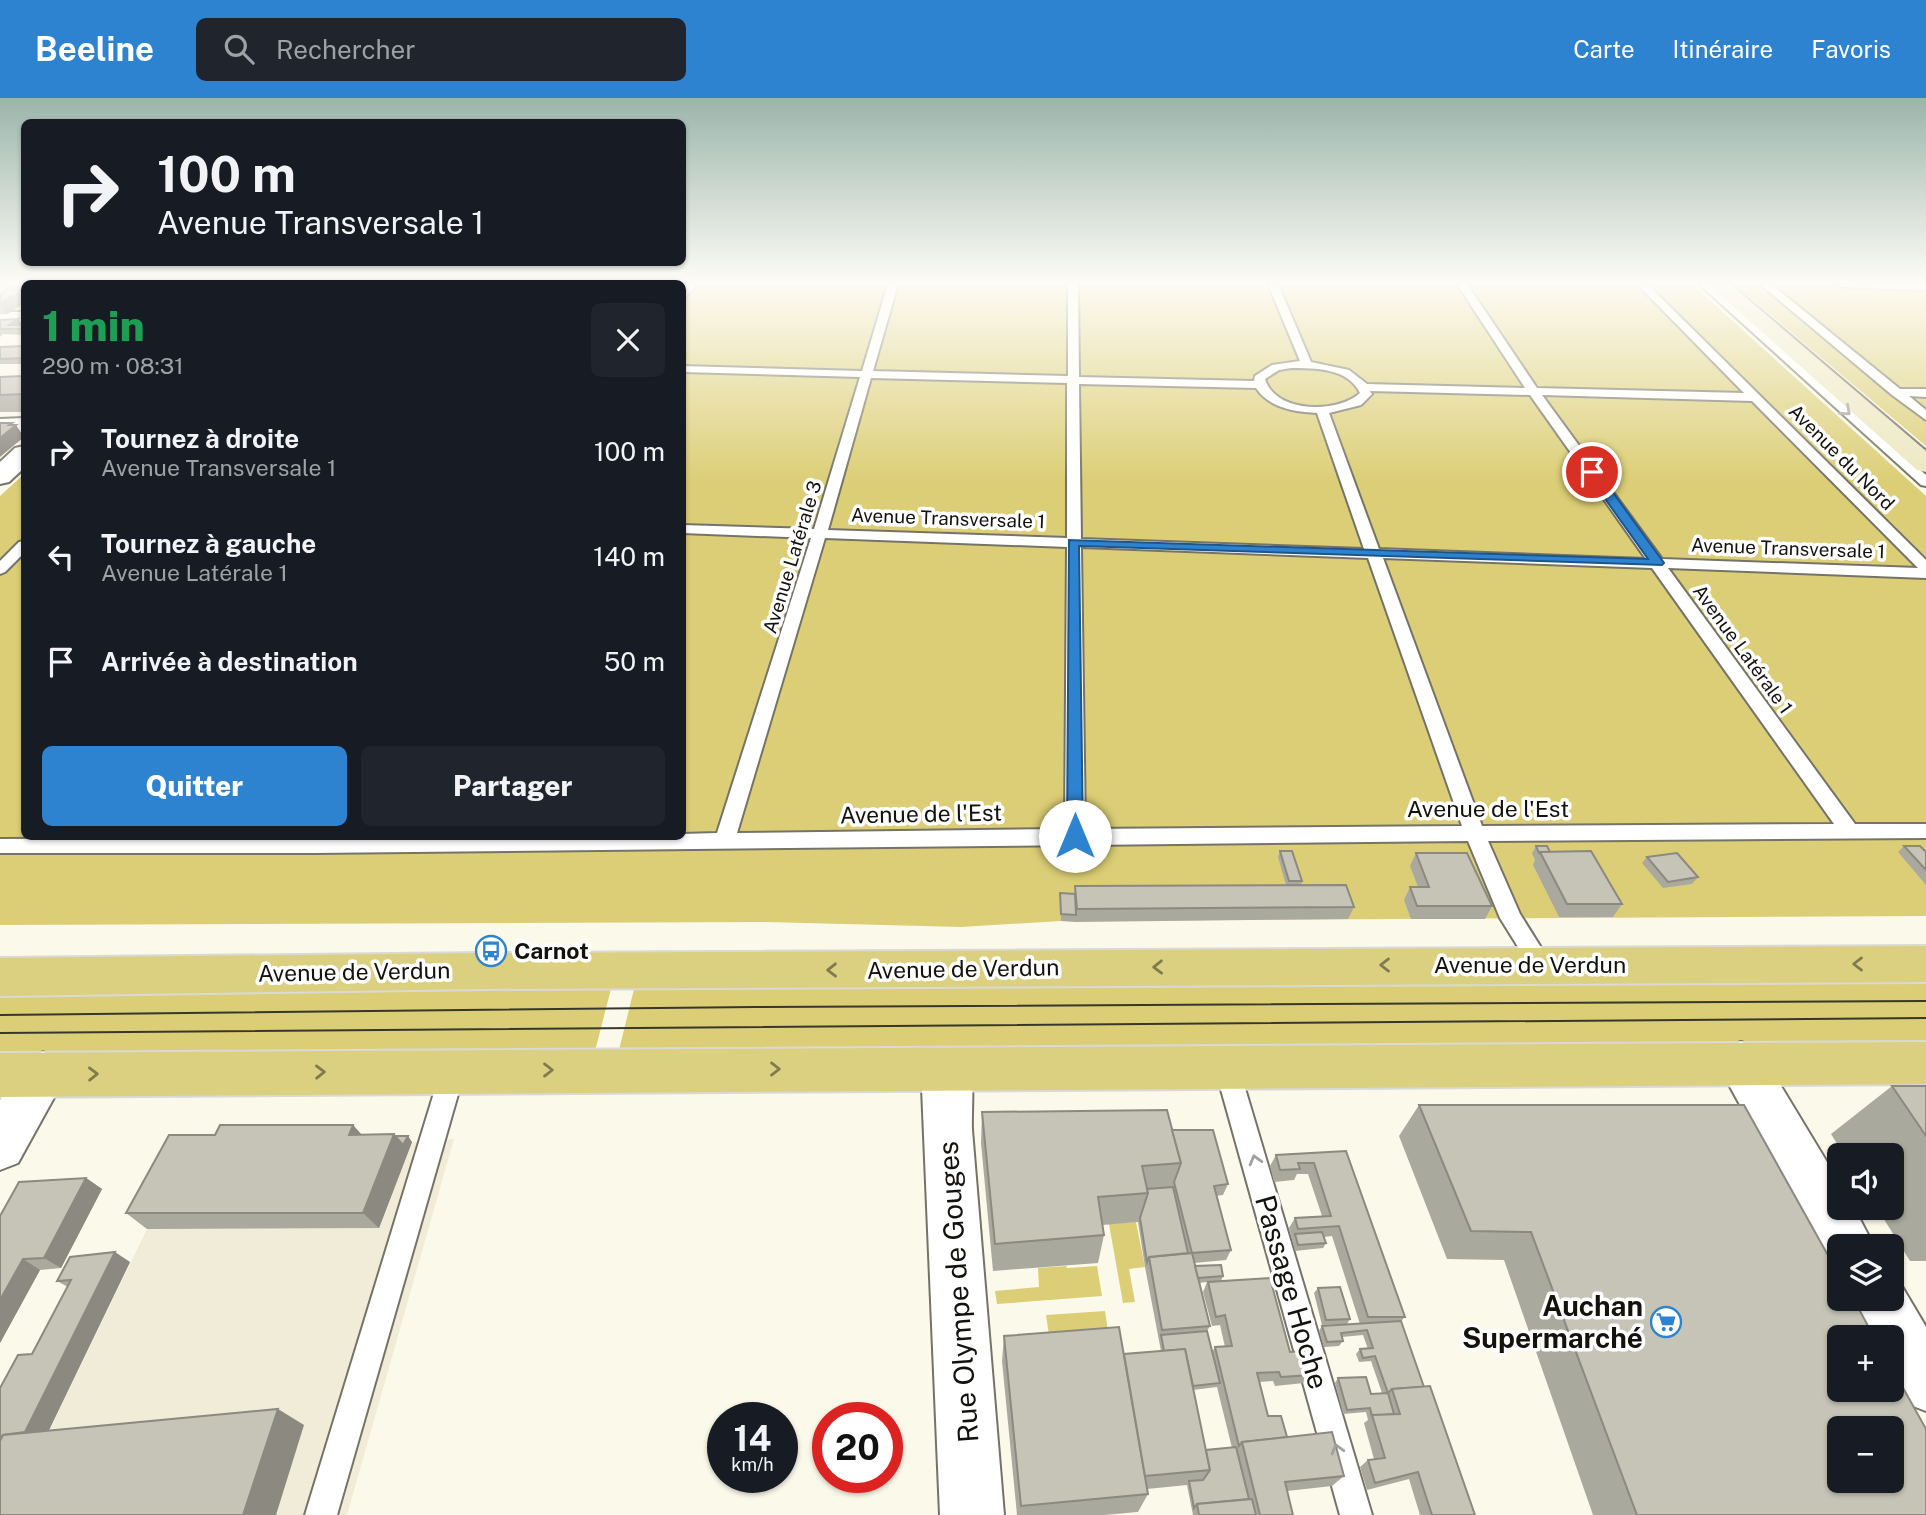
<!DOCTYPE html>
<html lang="fr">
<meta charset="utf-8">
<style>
:root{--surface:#171b24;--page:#20242c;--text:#f1f3f6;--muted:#9ea1a6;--accent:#2e83d1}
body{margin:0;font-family:"Public Sans",sans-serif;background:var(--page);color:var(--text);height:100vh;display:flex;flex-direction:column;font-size:26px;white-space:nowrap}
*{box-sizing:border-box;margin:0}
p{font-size:23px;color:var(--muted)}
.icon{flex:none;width:38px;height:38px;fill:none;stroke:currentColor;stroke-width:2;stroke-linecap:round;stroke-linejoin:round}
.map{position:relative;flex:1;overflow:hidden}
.sheet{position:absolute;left:21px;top:182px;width:665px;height:560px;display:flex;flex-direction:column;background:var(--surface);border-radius:10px;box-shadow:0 2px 5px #0004}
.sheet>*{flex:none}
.banner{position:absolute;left:21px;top:21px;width:665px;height:147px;border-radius:10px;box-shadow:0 2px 5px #0004;background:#171b24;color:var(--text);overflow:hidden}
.buttons{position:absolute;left:1827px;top:1045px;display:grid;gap:14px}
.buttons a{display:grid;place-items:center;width:77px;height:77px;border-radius:10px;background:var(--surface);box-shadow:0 2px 5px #0004;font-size:35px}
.speed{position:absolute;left:707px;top:1304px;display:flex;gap:14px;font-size:35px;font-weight:700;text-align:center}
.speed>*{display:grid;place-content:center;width:91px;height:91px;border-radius:50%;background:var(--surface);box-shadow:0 2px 5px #0004;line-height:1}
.speed small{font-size:18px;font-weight:400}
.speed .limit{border:10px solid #d22;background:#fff;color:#111}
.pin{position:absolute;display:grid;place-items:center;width:60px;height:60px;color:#fff;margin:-30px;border:4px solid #fff;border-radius:50%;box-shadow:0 2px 7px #0007}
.me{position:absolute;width:77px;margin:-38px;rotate:0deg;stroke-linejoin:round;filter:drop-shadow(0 0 5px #0008)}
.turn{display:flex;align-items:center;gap:24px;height:147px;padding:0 21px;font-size:32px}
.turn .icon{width:91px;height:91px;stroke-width:2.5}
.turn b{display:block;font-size:49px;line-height:60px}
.round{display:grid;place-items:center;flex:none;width:74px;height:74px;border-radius:10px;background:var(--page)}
.head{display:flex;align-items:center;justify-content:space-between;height:119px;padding:0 21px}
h1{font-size:42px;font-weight:800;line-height:52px;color:#1e9e55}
.button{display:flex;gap:14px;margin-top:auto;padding:14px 21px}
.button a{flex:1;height:80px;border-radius:10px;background:var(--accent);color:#fff;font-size:28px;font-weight:800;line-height:80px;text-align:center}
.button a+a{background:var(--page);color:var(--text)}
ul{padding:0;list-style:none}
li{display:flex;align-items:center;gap:21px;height:105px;padding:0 21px}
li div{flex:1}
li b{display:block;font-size:26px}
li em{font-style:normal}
header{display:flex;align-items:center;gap:42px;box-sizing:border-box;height:98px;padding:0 35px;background:var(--accent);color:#fff}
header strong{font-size:33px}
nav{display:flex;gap:38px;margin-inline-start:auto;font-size:24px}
.search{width:490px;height:63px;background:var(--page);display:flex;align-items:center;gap:18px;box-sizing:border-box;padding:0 24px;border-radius:10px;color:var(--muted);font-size:26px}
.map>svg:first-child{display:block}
.built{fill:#f0ecd7}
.green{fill:#dcce76}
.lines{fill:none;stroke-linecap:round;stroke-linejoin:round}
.service-casing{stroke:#757367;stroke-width:4}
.minor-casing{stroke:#757367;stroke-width:4}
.secondary-casing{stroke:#757367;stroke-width:4}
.primary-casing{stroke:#d9d9d8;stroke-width:4}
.service{fill:#fff;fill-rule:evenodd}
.minor{fill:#fff;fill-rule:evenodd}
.secondary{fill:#ede7c0;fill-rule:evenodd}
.primary{fill:#dbcf80;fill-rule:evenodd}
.tram{stroke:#37362f;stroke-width:2}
.wall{fill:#aaa99d;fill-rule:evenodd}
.shaded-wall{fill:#8b8980}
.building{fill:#c6c4b7;stroke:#8b8980;stroke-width:2;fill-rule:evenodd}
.oneway{stroke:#a1a09e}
.oneway2{stroke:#817a4c}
.route{fill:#2e83d1;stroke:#1e5588;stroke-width:2}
.labels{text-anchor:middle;stroke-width:7;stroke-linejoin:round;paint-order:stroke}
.far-street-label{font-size:19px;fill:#13120d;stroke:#fff}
.street-label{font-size:23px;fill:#13120d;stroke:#fff}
.poi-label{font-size:23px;font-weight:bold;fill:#13120d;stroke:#fff;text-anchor:start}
.near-street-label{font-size:28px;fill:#13120d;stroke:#fff}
.near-poi-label{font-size:28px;font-weight:bold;fill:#13120d;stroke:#fff;text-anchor:end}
</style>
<header>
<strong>Beeline</strong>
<div class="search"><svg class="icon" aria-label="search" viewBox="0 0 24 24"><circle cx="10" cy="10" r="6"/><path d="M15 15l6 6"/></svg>Rechercher</div>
<nav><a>Carte</a><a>Itinéraire</a><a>Favoris</a></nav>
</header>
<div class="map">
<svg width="1926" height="1417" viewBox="0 0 1926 1417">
<rect width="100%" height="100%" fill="#fbf9ea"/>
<polygon class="built" points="454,1041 347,1417 8,1417 147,1131 412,1044"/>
<g class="green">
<polygon points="683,186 1692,186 1926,398 1926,818 1061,823 961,829 766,824 0,827 0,398 24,376 24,738 682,738"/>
<polygon points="1733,186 1926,186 1926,348 1747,197"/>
<polygon points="1926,875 1926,950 618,956 636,883"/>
<polygon points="613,883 594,957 0,959 0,887"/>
<polygon points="1136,1124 1145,1169 1129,1171 1135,1204 1123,1205 1109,1126"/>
<polygon points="1066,1168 1067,1170 1097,1168 1102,1198 997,1206 995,1193 1039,1189 1038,1170"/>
<polygon points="1105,1213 1111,1253 1049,1237 1046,1217"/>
</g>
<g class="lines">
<g class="service-casing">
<g id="service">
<polygon points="687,186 697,186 682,203 682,192"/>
<path d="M888,186h10l-25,87 195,5v-92h10l1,93 175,4 1,-5 17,-11 28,-4 -32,-77h10l33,78 38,8 18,14 158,4 -68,-104h10l70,104 207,5 -107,-109h10l279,276v18l-258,-10 187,256h71v14l-438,3 32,73 32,51 -3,6 -8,3 -8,-3 -33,-53 -32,-77 -1154,12h-314v-14l682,-3v-2l35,-1 94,-295 -129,-5v-8l132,4 46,-152 -178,-5v-6l180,5zM1291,270c24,0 57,0 69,25 -23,21 -85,20 -95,-14l14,-9zM871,280l196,5v155l-239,-8zM1079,286l177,4c13,20 39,24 61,25l47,136 -283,-10zM1370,293l160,4 116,164 -267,-10 -50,-136 32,-8 11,-11zM1542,297l210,6 166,167 -256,-9zM825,440l242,9 -2,282 -328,4zM1081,449l287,11 94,268 -377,3zM1383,460l269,10 182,256 -352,2z"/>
<polygon points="1699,186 1709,186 1926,377 1926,388 1921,387"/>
<polygon points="1760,186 1771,186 1900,291 1926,291 1926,299 1909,298 1926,312 1926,322 1892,297"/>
<polygon points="1837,186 1926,186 1926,192 1842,189"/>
<polygon points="24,443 24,455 5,474 0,476 0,463 19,444"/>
<polygon points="1227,959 1235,962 1239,970 1372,1417 1340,1417 1215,970 1219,962"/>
<polygon points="453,961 461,964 465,972 337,1417 305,1417 441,972 445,964"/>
</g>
</g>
<g class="minor-casing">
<g id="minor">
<rect x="0" y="214" width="24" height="12"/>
<polygon points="24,320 24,334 0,335 0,321"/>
<polygon points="24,348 24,370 9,384 0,386 0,364 15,350"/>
<polygon points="1741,944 1758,950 1839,1084 1839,1110 1854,1110 1874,1148 1839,1148 1839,1172 1828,1167 1717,965 1724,950"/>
<path d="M949,951l17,6c10,22 5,50 6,75l32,385h-64l-18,-427 3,-18 7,-15z"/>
<polygon points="43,954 60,961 67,976 18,1065 0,1072 0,1002 26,961"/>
<polygon points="1892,1178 1897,1180 1926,1229 1926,1313 1905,1305 1892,1281 1892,1239 1868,1239 1849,1200 1892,1200"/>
</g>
</g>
<g class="secondary-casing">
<polygon id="secondary" points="1708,186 1730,186 1926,353 1926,374 1917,372"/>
</g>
<g class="primary-casing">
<g id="primary">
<polygon points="1926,848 1926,884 484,891 0,898 0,860 484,855"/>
<polygon points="1926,944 1926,986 0,999 0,955"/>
</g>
</g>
<use href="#service" class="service"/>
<use href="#minor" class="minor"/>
<use href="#secondary" class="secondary"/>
<use href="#primary" class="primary"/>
<g class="tram">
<polyline points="0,917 756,909 1926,903"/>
<polyline points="0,935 1926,920"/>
</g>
</g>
<g class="wall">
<polygon points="0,186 24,186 24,206 7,216 0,216 0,196 19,187 0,187"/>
<polygon points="18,221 22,226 24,227 24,237 3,236 0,239 0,222"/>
<polygon points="24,248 24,266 0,266 0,249"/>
<polygon points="23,278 24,278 24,314 0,314 0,279"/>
<polygon points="1536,748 1550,754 1622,806 1613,819 1559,819 1533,767 1535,762 1532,755"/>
<polygon points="1904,748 1926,754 1926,787 1898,754"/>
<polygon points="1280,753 1302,783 1301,787 1354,809 1348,821 1075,824 1061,823 1060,795 1074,796 1075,788 1286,787 1278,759"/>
<polygon points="1416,755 1492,808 1485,821 1411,821 1404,802 1410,789 1418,789 1410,768"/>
<polygon points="1647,759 1698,779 1692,786 1663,790 1642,765"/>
<polygon points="1892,988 1926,988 1926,1163 1910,1163 1877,1110 1892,1110 1892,1057 1844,1057 1831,1036"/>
<polygon points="1419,1007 1926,1417 1593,1417 1504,1162 1447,1161 1399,1038"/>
<path d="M982,1014l190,18 56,54 -5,11 -7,1 15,54 -5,10 -32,3 1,3 28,10 -2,5 90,94 -7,8 -29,3 -2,-5 -13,1 8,34 19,21 57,39 -12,10 -45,5 6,24h-100l-6,-30 -40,4 1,5 -10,18 -34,3h-87l-15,-154 2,-25 120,18 37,-3 -16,-84 -7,-45 -35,3 1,10 -6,28 -105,8 -12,-128zM1207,1184l-4,10 9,34 8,-1 5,22h-10l-3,5 -5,-21 3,-5 -11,-43zM1217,1289l15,61 -26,2 -13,-60z"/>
<polygon points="353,1027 362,1037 394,1036 395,1038 412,1044 379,1130 147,1131 126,1115 215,1037"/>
<polygon points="1346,1053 1405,1219 1401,1223 1424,1289 1475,1417 1420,1417 1409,1381 1367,1392 1360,1369 1368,1362 1374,1361 1364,1325 1368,1322 1366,1314 1343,1316 1335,1285 1338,1280 1371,1296 1382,1295 1371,1263 1359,1264 1356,1256 1360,1251 1368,1251 1363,1237 1342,1239 1343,1243 1339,1248 1324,1249 1319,1233 1322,1228 1360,1226 1332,1138 1324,1139 1326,1145 1323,1150 1295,1153 1289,1130 1295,1120 1322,1118 1308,1076 1297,1076 1294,1082 1274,1084 1270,1068 1276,1057"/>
<polygon points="86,1080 102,1091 61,1170 40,1172 0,1245 0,1118"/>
<polygon points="130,1164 49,1332 304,1327 0,1417 32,1256 68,1189 57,1183"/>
<polygon points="1318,1190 1350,1221 1347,1226 1322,1227 1314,1195"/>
</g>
<g class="shaded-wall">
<polygon points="19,187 24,196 24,203 23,203 24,205 7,216 0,206 13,192"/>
<polygon points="18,221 22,226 9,227"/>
<polygon points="12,325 15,328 16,327 24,339 0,359 0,340"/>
<polygon points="353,1027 368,1044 349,1037"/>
<polygon points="394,1036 403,1047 408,1038 412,1044 379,1130 363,1115"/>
<polygon points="86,1080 102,1091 61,1170 44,1160"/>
<polygon points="115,1154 130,1164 8,1417 0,1384"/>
<polygon points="23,1161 40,1172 0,1245 0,1202"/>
<polygon points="278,1311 304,1327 276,1417 243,1417"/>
</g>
<g class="building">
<polygon points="19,187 13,192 22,192 0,206 0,196 10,189"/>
<polygon points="18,221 9,227 24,227 24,229 22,231 0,231 0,222"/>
<polygon points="24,248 24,260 0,261 0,249"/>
<polygon points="23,278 24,278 24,296 0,297 0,279"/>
<polygon points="0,325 12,325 9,327 16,327 0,340"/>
<polygon points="1536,748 1547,748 1550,754 1540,754 1539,755"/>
<polygon points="1904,748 1920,748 1926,754 1926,772"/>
<polygon points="1280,753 1292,753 1302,783 1289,783"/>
<polygon points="1591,753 1622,806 1567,806 1540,754"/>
<polygon points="1416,755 1467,755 1492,808 1417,808 1410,789 1429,789"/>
<polygon points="1677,755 1698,779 1668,784 1647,759"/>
<polygon points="1346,787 1354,809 1077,811 1075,788"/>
<polygon points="1060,795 1075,796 1076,817 1061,816"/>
<polygon points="1892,988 1926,988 1926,1038"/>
<path d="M1419,1007h325l95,170v23h14l21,39h-35v53h53v-22l34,61v86h-289l-106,-283 -60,-1zM1839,1330h53v52h-53z"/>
<polygon points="1167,1012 1181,1065 1142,1068 1148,1095 1098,1099 1104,1137 995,1146 982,1014"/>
<polygon points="220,1027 353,1027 349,1037 394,1036 363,1115 126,1115 169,1037 215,1037"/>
<polygon points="1172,1032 1213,1032 1228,1086 1214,1088 1231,1152 1192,1155 1210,1228 1162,1232 1149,1159 1192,1155 1174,1084 1181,1065"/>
<polygon points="395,1038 408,1038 403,1047"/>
<polygon points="1346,1053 1405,1219 1368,1219 1339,1128 1298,1131 1295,1120 1331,1118 1314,1065 1298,1065 1300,1071 1280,1072 1276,1057"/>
<polygon points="86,1080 44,1160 23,1161 0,1202 0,1118 19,1084"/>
<polygon points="1173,1089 1188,1155 1149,1159 1147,1164 1140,1120 1148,1095 1147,1091"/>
<polygon points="1322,1134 1326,1145 1298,1147 1295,1136"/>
<polygon points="115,1154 25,1334 3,1337 0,1343 0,1290 18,1257 32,1256 71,1182 57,1183 70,1159"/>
<polygon points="1221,1167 1223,1178 1198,1180 1195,1168"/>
<polygon points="1270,1180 1290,1254 1304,1253 1311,1277 1281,1279 1279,1274 1257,1275 1268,1318 1281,1318 1287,1339 1242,1344 1239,1348 1215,1249 1232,1248 1225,1217 1216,1219 1208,1184"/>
<polygon points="1340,1189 1350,1221 1326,1222 1318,1190"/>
<polygon points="1401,1223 1424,1289 1392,1291 1388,1295 1375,1258 1363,1260 1360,1251 1373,1250 1367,1232 1341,1235 1343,1243 1327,1244 1322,1228"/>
<polygon points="1119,1229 1148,1396 1021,1408 1004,1238"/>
<polygon points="1207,1233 1220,1285 1193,1288 1185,1251 1164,1253 1161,1237"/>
<polygon points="1185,1251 1210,1372 1145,1378 1124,1256"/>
<polygon points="1366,1279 1371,1296 1388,1295 1394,1316 1372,1318 1370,1310 1347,1312 1338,1280"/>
<polygon points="1430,1288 1475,1417 1432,1417 1418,1374 1375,1385 1368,1362 1385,1360 1372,1317 1400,1316 1392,1291"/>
<polygon points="278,1311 243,1417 0,1417 0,1343 3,1337"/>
<polygon points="1332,1334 1344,1378 1285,1384 1293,1417 1260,1417 1242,1344"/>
<polygon points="1236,1349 1249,1401 1197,1406 1194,1410 1189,1383 1203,1382 1210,1372 1206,1352"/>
<polygon points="1252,1401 1256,1417 1199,1417 1197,1406"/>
</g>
<defs><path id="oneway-chevron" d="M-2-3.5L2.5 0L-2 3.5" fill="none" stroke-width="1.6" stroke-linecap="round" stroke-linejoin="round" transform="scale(1.75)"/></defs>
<g class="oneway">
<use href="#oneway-chevron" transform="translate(1846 313) rotate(42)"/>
<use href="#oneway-chevron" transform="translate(1255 1062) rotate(-106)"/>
<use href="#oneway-chevron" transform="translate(1337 1351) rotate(-106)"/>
</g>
<g class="oneway2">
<use href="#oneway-chevron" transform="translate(1858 866) rotate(180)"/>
<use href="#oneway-chevron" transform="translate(1385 867) rotate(-180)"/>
<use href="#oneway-chevron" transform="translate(1158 869) rotate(179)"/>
<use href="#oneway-chevron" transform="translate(832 872) rotate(179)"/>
<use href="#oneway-chevron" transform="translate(775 971)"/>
<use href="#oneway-chevron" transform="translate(548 972)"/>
<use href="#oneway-chevron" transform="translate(320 974) rotate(-1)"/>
<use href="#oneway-chevron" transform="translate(93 976) rotate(-1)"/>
</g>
<linearGradient id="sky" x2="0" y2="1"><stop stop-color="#9bb5ab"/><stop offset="0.48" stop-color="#fdfcf6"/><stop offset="1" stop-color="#fdfcf6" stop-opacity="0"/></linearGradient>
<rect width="1926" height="384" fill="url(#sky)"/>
<polygon class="route" points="1588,371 1596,371 1664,465 1662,467 1079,448 1083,738 1075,745 1069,743 1067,738 1069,442 1648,461 1586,374"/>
<defs>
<g id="bus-ring" transform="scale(1.575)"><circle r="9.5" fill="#fff" stroke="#2e83d1" stroke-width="1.5"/><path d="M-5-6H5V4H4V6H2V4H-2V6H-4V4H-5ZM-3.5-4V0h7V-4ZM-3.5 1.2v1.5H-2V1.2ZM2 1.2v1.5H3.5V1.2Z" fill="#2e83d1"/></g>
<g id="supermarket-ring" transform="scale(1.575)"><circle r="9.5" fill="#fff" stroke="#2e83d1" stroke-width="1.5"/><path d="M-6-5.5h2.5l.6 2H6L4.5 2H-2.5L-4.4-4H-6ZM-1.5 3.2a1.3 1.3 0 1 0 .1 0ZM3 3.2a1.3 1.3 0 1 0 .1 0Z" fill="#2e83d1"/></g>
</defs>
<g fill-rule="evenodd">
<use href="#bus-ring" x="491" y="853"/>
<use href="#supermarket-ring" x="1666" y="1224"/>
</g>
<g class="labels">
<g class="far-street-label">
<text transform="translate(1842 359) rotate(45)" y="7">Avenue du Nord</text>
<text transform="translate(948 420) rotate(2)" y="7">Avenue Transversale 1</text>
<text transform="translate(1788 450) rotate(2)" y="7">Avenue Transversale 1</text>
<text transform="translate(792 459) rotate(-73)" y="7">Avenue Latérale 3</text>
<text transform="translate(1743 551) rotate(54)" y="7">Avenue Latérale 1</text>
</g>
<g class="street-label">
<text x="1488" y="719">Avenue de l'Est</text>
<text transform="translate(921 716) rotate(-1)" y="8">Avenue de l'Est</text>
<text x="1530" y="875">Avenue de Verdun</text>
<text transform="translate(963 871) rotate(-1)" y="8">Avenue de Verdun</text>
<text transform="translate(354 874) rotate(-1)" y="8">Avenue de Verdun</text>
</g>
<g class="poi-label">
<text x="514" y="861">Carnot</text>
</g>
<g class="near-street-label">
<text transform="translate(958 1194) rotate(-94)" y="10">Rue Olympe de Gouges</text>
<text transform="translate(1292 1194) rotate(74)" y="10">Passage Hoche</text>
</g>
<g class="near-poi-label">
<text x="1643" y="1218">Auchan<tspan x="1643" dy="32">Supermarché</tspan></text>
</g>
</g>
</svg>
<div class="buttons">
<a><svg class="icon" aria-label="sound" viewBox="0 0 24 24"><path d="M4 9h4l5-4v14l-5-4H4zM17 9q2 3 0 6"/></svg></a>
<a><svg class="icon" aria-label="layers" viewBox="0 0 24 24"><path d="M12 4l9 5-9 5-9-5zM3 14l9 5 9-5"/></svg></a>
<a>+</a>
<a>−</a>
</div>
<div class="speed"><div>14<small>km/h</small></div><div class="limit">20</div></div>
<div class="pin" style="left:1592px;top:374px;background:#d93025"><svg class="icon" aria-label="arrive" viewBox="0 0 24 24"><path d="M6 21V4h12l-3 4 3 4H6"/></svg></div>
<svg class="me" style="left:1075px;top:738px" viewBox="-20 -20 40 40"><circle r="19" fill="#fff"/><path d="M0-13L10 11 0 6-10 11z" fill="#2e83d1"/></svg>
<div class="banner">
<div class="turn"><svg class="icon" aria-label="right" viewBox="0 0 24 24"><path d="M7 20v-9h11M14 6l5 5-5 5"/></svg><div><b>100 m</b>Avenue Transversale 1</div></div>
</div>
<section class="sheet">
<div class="head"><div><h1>1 min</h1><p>290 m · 08:31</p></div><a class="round"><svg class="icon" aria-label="close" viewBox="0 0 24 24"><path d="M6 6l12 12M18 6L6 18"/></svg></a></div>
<ul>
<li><svg class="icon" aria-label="right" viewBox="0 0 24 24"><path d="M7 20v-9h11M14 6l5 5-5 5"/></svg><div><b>Tournez à droite</b><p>Avenue Transversale 1</p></div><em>100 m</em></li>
<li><svg class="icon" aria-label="left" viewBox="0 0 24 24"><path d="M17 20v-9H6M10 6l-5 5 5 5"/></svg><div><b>Tournez à gauche</b><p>Avenue Latérale 1</p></div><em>140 m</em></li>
<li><svg class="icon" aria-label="arrive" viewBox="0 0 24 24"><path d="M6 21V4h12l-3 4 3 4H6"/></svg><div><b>Arrivée à destination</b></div><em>50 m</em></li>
</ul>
<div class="button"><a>Quitter</a><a>Partager</a></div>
</section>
</div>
